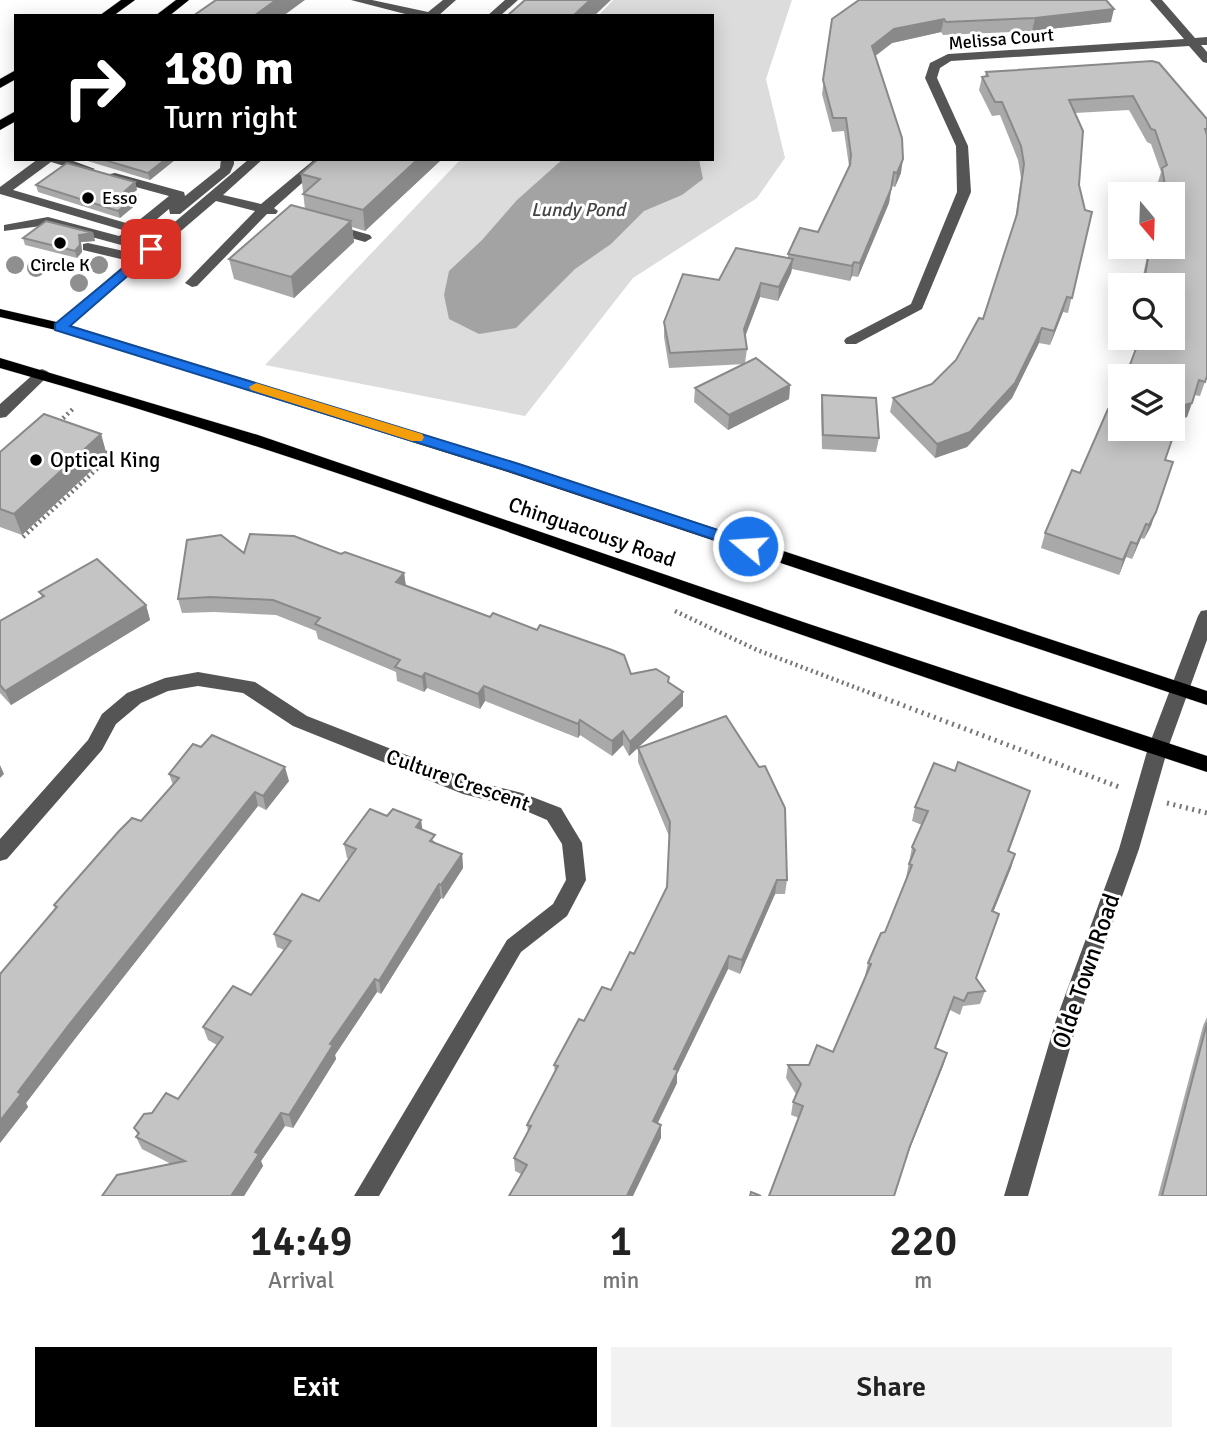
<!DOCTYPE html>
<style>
:root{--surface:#fff;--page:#f2f2f2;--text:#222;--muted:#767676;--accent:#000}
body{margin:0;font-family:Signika,sans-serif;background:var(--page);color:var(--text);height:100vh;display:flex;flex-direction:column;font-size:26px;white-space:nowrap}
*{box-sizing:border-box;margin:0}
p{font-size:23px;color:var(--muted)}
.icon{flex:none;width:38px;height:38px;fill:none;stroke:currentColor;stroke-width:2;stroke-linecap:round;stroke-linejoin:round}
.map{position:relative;height:1196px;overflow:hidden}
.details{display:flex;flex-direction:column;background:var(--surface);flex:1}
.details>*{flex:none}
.hud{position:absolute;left:14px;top:14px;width:700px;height:147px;border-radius:0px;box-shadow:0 4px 18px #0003;background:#000;color:#fff;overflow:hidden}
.needle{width:46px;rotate:161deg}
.tools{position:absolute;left:1108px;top:182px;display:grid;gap:14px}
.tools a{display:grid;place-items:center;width:77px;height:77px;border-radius:0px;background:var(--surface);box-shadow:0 4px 18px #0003;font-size:35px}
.pin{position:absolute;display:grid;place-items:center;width:60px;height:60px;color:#fff;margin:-30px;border-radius:14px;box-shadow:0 4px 10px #0006}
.me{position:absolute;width:77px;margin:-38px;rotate:288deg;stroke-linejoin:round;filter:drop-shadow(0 0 5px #0008)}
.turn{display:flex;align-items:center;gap:24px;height:147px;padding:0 35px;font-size:32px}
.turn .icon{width:91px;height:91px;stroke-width:2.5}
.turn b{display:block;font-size:49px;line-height:60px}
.eta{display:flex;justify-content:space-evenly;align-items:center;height:119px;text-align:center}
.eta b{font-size:42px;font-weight:600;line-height:49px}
.cta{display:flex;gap:14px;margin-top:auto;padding:14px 35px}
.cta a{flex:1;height:80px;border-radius:0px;background:var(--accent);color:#fff;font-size:28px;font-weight:600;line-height:80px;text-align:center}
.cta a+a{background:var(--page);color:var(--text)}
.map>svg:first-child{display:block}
.green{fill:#dcdcdc}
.water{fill:#a3a3a3}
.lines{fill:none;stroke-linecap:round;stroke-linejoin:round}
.major-casing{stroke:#dbdbdb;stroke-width:1}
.path-far1{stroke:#777;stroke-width:4.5;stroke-dasharray:2 3.5;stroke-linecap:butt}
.path{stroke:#777;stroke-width:5;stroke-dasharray:2 4.5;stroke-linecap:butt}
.minor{fill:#555;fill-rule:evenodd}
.major{fill:#000;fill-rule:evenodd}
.tree{fill:#8f8f8f}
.wall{fill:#a9a9a9}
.shaded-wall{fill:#898989}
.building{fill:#c4c4c4;stroke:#898989;stroke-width:2}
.route{fill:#1a73e8;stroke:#114b97;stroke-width:2}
.slow{fill:#f59e0b}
.poi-dot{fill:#000;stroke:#fff;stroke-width:2.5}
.labels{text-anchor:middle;stroke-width:6;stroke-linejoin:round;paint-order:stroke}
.far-street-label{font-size:18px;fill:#000;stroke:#fff}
.far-poi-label{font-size:18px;fill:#000;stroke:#fff;text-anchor:start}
.far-water-label{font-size:19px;font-style:italic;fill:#444;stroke:#fff}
.poi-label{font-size:21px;fill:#000;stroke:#fff;text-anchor:start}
.street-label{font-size:21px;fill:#000;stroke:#fff}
.near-street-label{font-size:24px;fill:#000;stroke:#fff}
</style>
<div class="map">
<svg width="1207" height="1196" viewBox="0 0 1207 1196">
<rect width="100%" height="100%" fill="#fff"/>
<polygon class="green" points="613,0 792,0 766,79 785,158 757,198 633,278 525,416 265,365 461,159 712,159 712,16 598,16"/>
<polygon class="water" points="563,159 699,159 703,179 682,195 644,211 611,244 575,269 516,328 479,334 449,319 444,295 449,271 482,240 517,200"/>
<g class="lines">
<g class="major-casing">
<g id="major">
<polygon points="121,0 135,0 113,16 99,16"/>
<polygon points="176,0 189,0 169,16 155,16"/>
<polygon points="16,70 16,79 0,88 0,79"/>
<polygon points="16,111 16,121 0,130 0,120"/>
<polygon points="0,309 65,324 520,464 1207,691 1207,705 508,472 56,330 0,317"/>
<path d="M0,358l258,77 551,189 398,132v16c-182,-60 -364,-122 -545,-186 -219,-77 -438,-155 -662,-218z"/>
</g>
</g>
<g class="path-far1">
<polyline points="59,422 75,407"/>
<polyline points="23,537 112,455 101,451"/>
<polyline points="675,611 757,650 878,696"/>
</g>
<g class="path">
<polyline points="873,694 1119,787"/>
<polyline points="1167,803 1207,813"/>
</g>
<g class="minor">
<polygon points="351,0 372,0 428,12 443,0 456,0 438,16 413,16"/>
<polygon points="505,0 518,0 500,16 487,16"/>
<polygon points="1150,0 1162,0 1195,38 1207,37 1207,45 1201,45 1207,52 1207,63 1203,62 1189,46 951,61 940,68 937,78 968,146 971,192 922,309 856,344 846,344 844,341 846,338 911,304 957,192 956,146 925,78 930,63 948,54 1184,39"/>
<polygon points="38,159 68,159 95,169 88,173 51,162 13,190 133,225 169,196 110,180 110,174 115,173 184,192 185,196 220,168 221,159 234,159 234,164 230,173 180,214 170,214 169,209 132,240 139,244 132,248 48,225 4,231 4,225 48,217 119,236 126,231 0,194 0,187"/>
<polygon points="249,159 263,159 223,195 261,204 315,159 329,159 274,208 278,211 276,214 267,214 197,286 192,287 185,283 255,211 216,201 65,330 55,330 53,327 55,324 129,261 83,250 83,244 88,243 137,254"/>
<polygon points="332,224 370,235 372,238 365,242 327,231 325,228"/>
<polygon points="42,369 47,371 50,374 47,377 6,417 0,418 0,404 37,371"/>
<polygon points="1207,610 1207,640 1168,748 1139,849 1078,1020 1028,1196 1004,1196 1056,1020 1119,849 1148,748 1198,616 1201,611"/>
<polygon points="198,672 255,682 307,716 473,781 522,793 561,808 582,843 586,880 567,916 521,952 379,1196 354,1196 507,940 553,904 566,880 562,844 547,820 519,808 463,794 293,726 243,693 198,686 168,691 141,703 116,724 102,750 7,859 0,861 0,839 88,740 102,714 127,693 165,678"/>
</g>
<use href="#major" class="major"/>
</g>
<g class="tree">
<circle cx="15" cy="265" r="9"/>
<circle cx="99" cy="265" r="9"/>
<circle cx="36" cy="268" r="9"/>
<circle cx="79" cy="283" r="9"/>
</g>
<g class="wall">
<polygon points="859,0 1111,22 1032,31 943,35 941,32 892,43 875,56 901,173 895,187 892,186 889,203 858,277 852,276 850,281 792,269 791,273 778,301 760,297 745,337 747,349 745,363 790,385 789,399 728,430 694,402 695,388 745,364 669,368 664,337 664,322 719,280 788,258 788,254 818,232 849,166 844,131 832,132 822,94 832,19"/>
<polygon points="1152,61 1207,119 1207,376 1200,396 1194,395 1187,417 1180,419 1165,460 1151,526 1144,539 1141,538 1132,559 1126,557 1119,575 1041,548 1045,533 1080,473 1172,376 1126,376 1128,370 1172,285 1141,285 1149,247 1172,247 1172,194 1158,194 1159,189 1158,182 1161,172 1151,144 1147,142 1129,110 1075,113 1079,185 1085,210 1092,212 1068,313 1063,312 1050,345 1039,343 1012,398 967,447 935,458 890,412 893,398 932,384 956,360 983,319 1015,220 1021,178 1018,160 1000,115 992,116 979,90 982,77 985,77 986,72"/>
<polygon points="81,159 176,159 150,180"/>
<polygon points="442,159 365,231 352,227 354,242 294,298 234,279 229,259 305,209 301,174"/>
<polygon points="135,182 137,190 132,193 139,202 120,218 38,192 36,185"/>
<polygon points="93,233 95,241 81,242 82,252 77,258 25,245 23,238"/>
<polygon points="822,395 879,438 876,452 822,449 821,409"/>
<polygon points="101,434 107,456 22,535 0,527 0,452"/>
<polygon points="244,553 341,554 404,573 406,586 631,674 669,683 683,706 629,756 623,745 612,756 580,735 578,738 485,701 480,709 427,688 424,692 397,681 396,672 318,639 316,631 276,615 214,612 182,613 178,599"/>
<polygon points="39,592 146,605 150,620 11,705 0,693 0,621 42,597"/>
<polygon points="638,748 787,880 785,894 775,894 740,974 728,969 677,1074 677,1083 658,1123 661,1138 521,1174 515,1171 514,1158 528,1132 527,1125 555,1073 554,1065 584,1021 611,990 634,954 667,887 669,836 638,762"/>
<polygon points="169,774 289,781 266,810 258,806 74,1040 26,1103 28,1107 0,1143 55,909 54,905 141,821 173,785"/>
<polygon points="1026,805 1009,852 1015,854 1011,868 993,912 999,914 976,979 985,991 980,1004 963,1006 960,1015 950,1010 936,1048 947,1053 943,1066 906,1158 791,1115 793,1102 796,1094 786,1078 788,1065 809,1065 833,1052 866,977 865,976 868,963 885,932 907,878 906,878 912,847 922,825 912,821 915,807"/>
<polygon points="387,816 421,820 422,830 436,843 462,854 463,868 443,899 441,898 381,994 377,992 335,1055 336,1059 293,1128 285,1126 261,1161 263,1166 244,1196 102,1196 171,1164 142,1149 136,1137 138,1135 134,1128 152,1113 178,1099 217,1045 208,1040 203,1027 251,995 284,950 277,947 274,934 319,901 349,859 347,858 344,844"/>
<polygon points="1207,1017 1207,1196 1158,1196 1203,1026"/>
</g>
<g class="shaded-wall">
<polygon points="276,0 305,0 283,16 254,16"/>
<polygon points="590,0 611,0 594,16 573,16"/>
<polygon points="1114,9 1111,22 1032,31 1035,18"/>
<polygon points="944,19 941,32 892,43 870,60 872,46 894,29"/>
<polygon points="166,159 176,159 150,180 148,173"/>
<polygon points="418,159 442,159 365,231 363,210"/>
<polygon points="903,159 901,173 895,187 897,173"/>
<polygon points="135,182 137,190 126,198 125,191"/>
<polygon points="891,189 889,203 858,277 860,263"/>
<polygon points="137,195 139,202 120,218 118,211"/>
<polygon points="351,221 354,242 294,298 291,277"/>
<polygon points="93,233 95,241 81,242 82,252 77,258 75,251 79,235"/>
<polygon points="793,259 791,273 778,301 779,287"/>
<polygon points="854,262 852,276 850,281 852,266"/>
<polygon points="761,283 760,297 742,344 744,329"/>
<polygon points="1067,297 1063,312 1050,345 1054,331"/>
<polygon points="1042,328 1039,343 1012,398 967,447 935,458 937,444"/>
<polygon points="790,385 789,399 728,430 729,415"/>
<polygon points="1192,403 1187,417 1180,419 1184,405"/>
<polygon points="101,434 107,456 22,535 14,514"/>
<polygon points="1173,462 1151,526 1144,539 1149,525"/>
<polygon points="1146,524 1141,538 1132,559 1137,544"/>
<polygon points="1131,542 1126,557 1119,575 1123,560"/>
<polygon points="404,573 406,588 396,582"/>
<polygon points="146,605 150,620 11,705 5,691"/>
<polygon points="425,673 427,688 424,692 422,677"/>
<polygon points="484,686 485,701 480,709 478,694"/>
<polygon points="683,692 683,706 629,756 630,742"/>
<polygon points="580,720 580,735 578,738 578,724"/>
<polygon points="623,731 623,745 612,756 612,741"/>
<polygon points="0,765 4,774 0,778"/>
<polygon points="285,767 289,781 266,810 263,796"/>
<polygon points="255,792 258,806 74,1040 26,1103 28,1107 0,1143 0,1121 18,1092 68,1026"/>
<polygon points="421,820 423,834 416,827"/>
<polygon points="462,854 463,868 443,899 441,885"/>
<polygon points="1015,854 1011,868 988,925 992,911"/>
<polygon points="777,880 775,894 740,974 742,960"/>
<polygon points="439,884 441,898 381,994 379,981"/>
<polygon points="729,956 728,969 677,1074 677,1083 652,1134 653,1121 674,1069"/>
<polygon points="375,979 377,992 335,1055 336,1059 293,1128 289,1115 330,1044"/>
<polygon points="947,1053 943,1066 906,1158 910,1146"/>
<polygon points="281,1113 285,1126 261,1161 263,1166 244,1196 231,1196 255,1152"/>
<polygon points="661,1125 661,1138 633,1196 627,1196"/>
</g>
<g class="building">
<polygon points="216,0 276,0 254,16 193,16"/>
<polygon points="525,0 590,0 573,16 507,16"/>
<polygon points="859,0 1106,0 1114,9 1035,18 946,22 944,19 894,29 872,46 902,138 903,159 897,173 894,172 891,189 860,263 854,262 852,266 788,254 800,228 818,232 850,165 851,155 846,118 833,118 823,80 832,19"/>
<polygon points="1152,61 1159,63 1207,119 1207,129 1205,129 1207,135 1207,376 1205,382 1199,380 1192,403 1184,405 1165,460 1173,462 1156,512 1149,525 1146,524 1137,544 1131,542 1123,560 1045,533 1072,470 1080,473 1108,409 1120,403 1120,429 1172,429 1172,376 1151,376 1128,370 1140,338 1172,338 1172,285 1153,285 1154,282 1144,281 1150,247 1172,247 1172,194 1160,194 1160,187 1165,185 1162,168 1167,165 1155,130 1151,129 1133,96 1069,100 1083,131 1079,185 1085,210 1092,212 1072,298 1067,297 1054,331 1042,328 1015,383 970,432 937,444 893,398 932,384 956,360 979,318 983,319 1017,214 1024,164 1021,146 1002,102 995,102 982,77 988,76 986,72"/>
<polygon points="101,159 166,159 148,173"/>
<polygon points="318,159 418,159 363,210 303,194 320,179 301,174"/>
<polygon points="67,163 135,182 125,191 137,195 118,211 36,185"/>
<polygon points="291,205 351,221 291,277 229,259"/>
<polygon points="46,221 93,233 79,235 80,245 75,251 23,238"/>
<polygon points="736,248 793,259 779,287 761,283 744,329 747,349 670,353 664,322 683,274 719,280"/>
<polygon points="756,358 790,385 729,415 695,388"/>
<polygon points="822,395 876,398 879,438 823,435"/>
<polygon points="44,414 101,434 14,514 0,509 0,452"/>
<polygon points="250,534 294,536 341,554 345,552 404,573 396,582 490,617 493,613 537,630 540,625 612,650 624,655 631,674 656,669 669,677 668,682 683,692 630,742 623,731 612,741 580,720 578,724 484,686 478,694 425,673 422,677 395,667 400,660 315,624 320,618 273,600 210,597 178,599 187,540 221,535 244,553"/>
<polygon points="97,559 146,605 5,691 0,685 0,621 44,596 39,592"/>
<polygon points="726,716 759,767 765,766 785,808 787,880 777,880 742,960 729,956 674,1069 678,1070 653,1121 661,1125 627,1196 509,1196 527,1165 514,1158 531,1126 527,1125 558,1066 554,1065 579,1019 584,1021 602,987 611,990 630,952 634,954 667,887 670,822 638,748"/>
<polygon points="212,735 285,767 263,796 255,792 68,1026 18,1092 21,1094 0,1121 0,974 57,907 54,905 119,831 132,818 141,821 179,778 169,774 193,744 201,747"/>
<polygon points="958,762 1030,791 1008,851 1015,854 992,911 999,914 976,978 985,991 968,993 964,1001 954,997 935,1048 947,1053 910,1146 894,1196 769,1196 803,1106 793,1102 801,1084 788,1065 809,1065 817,1045 833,1052 871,964 868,963 881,933 885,932 912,865 909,864 915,850 912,847 928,811 915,807 934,763 955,771"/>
<polygon points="370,809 387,816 393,809 421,820 416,827 435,835 430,841 462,854 441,885 439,884 379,981 375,979 330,1044 333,1045 289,1115 281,1113 255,1152 259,1154 231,1196 102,1196 117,1175 185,1161 136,1137 139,1133 134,1128 144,1114 152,1113 166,1093 178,1099 223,1037 203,1027 233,986 251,995 291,941 274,934 302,894 319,901 356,849 344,844"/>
<polygon points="1207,1023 1207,1196 1162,1196"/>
<polygon points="751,1192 761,1196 750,1196"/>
</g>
<polygon class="route" points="151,245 157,249 155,252 70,326 519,464 754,542 756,546 748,551 743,549 509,471 55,330 55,324"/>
<polygon class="slow" points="256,383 422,434 424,437 422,441 412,441 251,390 249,387"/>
<g class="poi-dot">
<circle cx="88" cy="198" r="7"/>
<circle cx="60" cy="243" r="7"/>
<circle cx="36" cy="460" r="7"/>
</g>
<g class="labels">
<g class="far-street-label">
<text transform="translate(1001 39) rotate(-5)" y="6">Melissa Court</text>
</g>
<g class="far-poi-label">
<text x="102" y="204">Esso</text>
<text x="60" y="271" text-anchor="middle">Circle K</text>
</g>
<g class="far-water-label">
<text x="578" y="216">Lundy Pond</text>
</g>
<g class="poi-label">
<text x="50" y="467">Optical King</text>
</g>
<g class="street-label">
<text transform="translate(592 532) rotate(19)" y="7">Chinguacousy Road</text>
<text transform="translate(458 780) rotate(19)" y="7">Culture Crescent</text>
</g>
<g class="near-street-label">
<text transform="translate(1086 971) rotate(-71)" y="8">Olde Town Road</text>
</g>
</g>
</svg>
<div class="tools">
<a><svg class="needle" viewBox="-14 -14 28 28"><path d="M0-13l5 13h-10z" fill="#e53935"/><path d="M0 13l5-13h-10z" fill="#767676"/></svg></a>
<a><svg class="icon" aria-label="search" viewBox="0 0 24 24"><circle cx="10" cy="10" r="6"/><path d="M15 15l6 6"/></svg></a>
<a><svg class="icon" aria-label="layers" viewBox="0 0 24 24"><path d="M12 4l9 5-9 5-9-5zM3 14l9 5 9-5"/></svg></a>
</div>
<div class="pin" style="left:151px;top:249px;background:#d93025"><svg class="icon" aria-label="arrive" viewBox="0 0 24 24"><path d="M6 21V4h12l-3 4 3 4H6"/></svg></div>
<svg class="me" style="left:748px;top:546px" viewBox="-20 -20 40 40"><circle r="17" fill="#1a73e8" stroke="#fff" stroke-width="3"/><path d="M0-11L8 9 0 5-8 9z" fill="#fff"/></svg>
<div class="hud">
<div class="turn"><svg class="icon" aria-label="right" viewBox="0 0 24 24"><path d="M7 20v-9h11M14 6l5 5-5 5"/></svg><div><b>180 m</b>Turn right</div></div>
</div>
</div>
<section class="details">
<div class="eta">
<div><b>14:49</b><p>Arrival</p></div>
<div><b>1</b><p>min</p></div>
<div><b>220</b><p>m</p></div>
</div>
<div class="cta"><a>Exit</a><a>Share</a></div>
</section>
